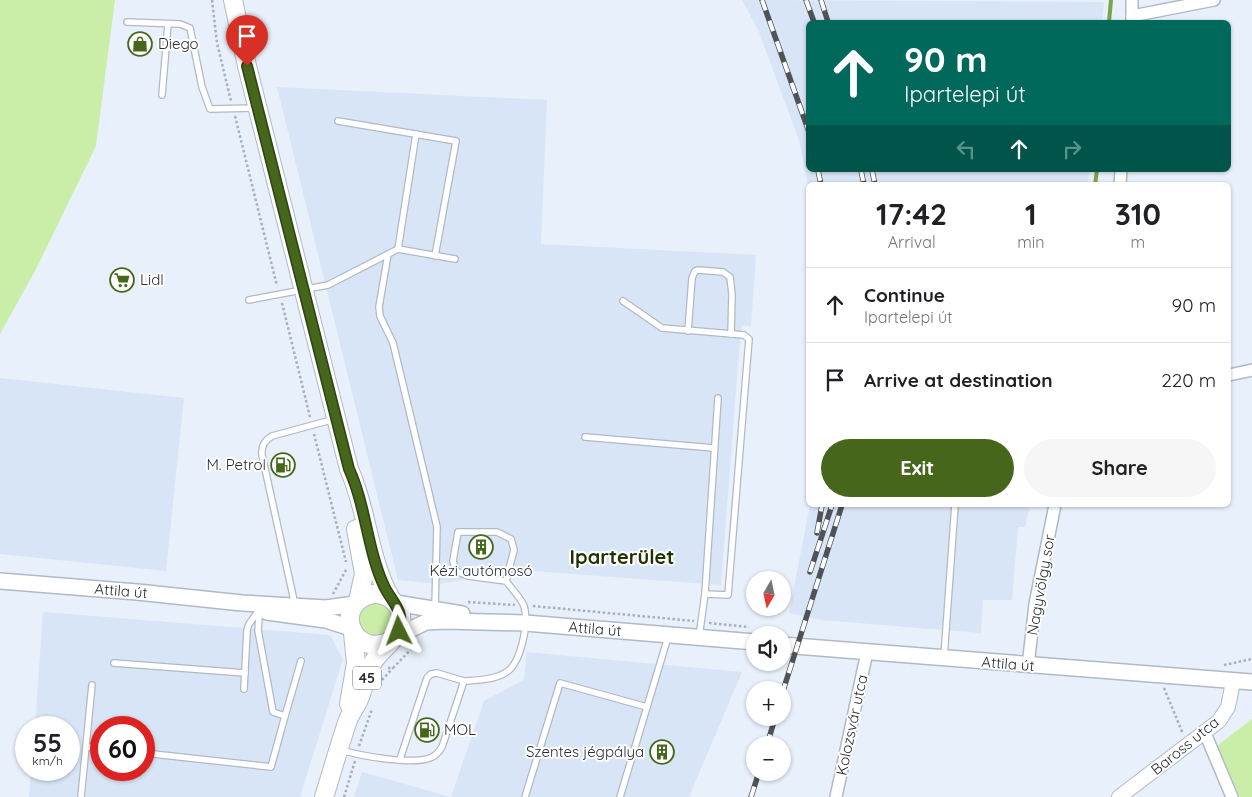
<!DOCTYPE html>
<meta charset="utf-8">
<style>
:root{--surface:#fff;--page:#f6f6f6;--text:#202124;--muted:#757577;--line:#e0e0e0;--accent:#46661c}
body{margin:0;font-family:Quicksand,sans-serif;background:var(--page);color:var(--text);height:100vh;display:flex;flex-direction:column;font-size:19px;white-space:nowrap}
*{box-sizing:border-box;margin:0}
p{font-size:16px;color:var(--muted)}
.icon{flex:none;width:28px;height:28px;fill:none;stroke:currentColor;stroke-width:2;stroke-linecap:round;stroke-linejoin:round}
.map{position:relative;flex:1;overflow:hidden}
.panel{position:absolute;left:806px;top:182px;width:425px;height:325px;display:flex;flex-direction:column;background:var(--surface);border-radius:8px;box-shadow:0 1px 4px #0004}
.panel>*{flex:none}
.top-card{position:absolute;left:806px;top:20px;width:425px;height:152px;border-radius:8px;box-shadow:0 1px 4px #0004;background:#00695c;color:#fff;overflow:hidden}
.needle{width:32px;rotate:189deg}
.controls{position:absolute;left:746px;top:571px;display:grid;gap:10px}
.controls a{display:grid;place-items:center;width:45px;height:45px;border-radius:50%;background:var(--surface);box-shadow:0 1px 4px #0004;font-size:25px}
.speed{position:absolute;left:15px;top:716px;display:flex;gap:10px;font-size:25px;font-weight:700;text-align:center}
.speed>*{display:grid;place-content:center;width:65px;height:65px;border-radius:50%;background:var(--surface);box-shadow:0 1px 4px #0004;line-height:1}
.speed small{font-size:12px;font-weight:400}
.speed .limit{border:8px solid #d22;background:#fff;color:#111}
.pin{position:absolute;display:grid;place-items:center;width:42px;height:42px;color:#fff;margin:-51px -21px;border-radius:50% 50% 50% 0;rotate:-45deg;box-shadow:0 0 5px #0007}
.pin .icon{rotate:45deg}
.me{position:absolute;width:55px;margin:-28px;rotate:357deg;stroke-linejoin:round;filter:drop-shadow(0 0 4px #0008)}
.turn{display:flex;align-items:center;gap:18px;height:105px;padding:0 15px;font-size:22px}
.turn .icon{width:65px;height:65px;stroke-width:2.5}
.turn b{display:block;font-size:35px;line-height:42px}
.lanes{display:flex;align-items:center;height:48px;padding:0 15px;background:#0003;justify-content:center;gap:25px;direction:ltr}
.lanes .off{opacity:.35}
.eta{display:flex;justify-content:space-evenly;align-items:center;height:85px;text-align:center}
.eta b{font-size:30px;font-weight:700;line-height:35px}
.action{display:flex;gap:10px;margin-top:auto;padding:10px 15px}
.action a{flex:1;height:58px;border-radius:30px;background:var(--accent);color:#fff;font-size:20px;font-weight:700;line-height:58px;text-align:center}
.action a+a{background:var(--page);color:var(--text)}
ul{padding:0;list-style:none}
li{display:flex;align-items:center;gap:15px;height:75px;padding:0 15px;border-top:1px solid var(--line)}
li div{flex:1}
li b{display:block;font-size:19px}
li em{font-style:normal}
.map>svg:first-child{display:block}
.built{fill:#d8e5f6;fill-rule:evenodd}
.green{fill:#caeea7}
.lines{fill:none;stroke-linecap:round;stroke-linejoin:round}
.stream{stroke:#7ba44c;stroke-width:4}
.service-casing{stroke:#b1b9c3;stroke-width:8}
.minor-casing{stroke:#b1b9c3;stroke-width:14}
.tertiary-casing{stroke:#b1b9c3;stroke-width:16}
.secondary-casing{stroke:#b1b9c3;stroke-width:18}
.primary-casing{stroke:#b1b9c3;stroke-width:20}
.path{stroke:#a8afb7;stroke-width:2.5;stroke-dasharray:2.5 2.5;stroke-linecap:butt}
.service{stroke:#fff;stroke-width:5.5}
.minor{stroke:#fff;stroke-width:11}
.tertiary{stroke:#fff;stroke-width:14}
.secondary{stroke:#fff;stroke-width:15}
.primary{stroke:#fff;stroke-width:18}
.rail-casing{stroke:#4f5358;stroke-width:5.5}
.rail{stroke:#fff;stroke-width:4;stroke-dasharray:11;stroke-linecap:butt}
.route-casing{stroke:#2e4212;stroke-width:12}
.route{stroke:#46661c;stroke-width:9}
.labels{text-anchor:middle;stroke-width:4;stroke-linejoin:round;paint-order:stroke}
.shield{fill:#fff;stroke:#686b6d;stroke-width:1}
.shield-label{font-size:14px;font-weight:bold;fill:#282b2f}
.poi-label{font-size:15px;fill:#282b2f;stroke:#fff;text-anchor:start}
.street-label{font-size:15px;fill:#282b2f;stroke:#fff}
.district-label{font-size:20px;font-weight:bold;fill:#1e3300;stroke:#fff}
</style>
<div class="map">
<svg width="1252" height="797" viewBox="0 0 1252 797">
<rect width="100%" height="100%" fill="#e8f0fb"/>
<g class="built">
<polygon points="742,0 1104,2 1102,22 809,22 809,170 1089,170 1088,185 809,185 809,190 799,140 759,32"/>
<polygon points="277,87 547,100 541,244 756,255 751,326 742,325 738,364 721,585 518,570 440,584 398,580"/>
<polygon points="0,378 184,398 166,571 0,554"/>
<polygon points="810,505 1030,505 1025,527 1018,527 1012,600 983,600 981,633 821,620 789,613"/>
<path d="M43,612l287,23 13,24 -43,138h-271l2,-27h38v-42l-34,-1zM101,728h43v42h-43z"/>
<polygon points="527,652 742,672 689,797 451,797 484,701 524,680"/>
<polygon points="362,772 451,797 354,797"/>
</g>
<g class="green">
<polygon points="0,0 115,0 96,146 35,271 0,334"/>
<circle cx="375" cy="620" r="17"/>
<polygon points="1252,719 1252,797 1240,797 1217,746"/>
</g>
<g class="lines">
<g class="stream">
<polyline points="1109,22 1111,0"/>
<polyline points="1095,185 1097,170"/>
</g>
<g class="service-casing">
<g id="service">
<polyline points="127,22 180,24 190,28 202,87 210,109 255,108"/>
<polyline points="162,95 168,24"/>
<polyline points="338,121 456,141 435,256"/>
<polyline points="398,249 416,134"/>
<polyline points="388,254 379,307 380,316 393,343 437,527 435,608"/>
<polyline points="249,300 328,285 398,249 455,259"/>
<polyline points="623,301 662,328 744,335 749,339 728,595 705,594"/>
<polyline points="688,331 692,278 695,271 698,270 723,272 730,277 732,294 731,334"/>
<polyline points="585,437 714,448"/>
<path d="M295,605l-33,-150c-1,-9 3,-15 10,-19l63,-17"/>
<polyline points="699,637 705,594 718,398"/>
<polyline points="944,657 955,505"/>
<polyline points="114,663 245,673"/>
<polyline points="244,689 247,630 249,624 259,610"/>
<polyline points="285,716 301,661"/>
<polyline points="87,747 101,748"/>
<path d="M341,750c20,6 70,15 89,8 6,-2 9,-6 12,-11l22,-66c14,-1 29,-1 41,-8 16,-8 24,-50 19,-67 -3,-8 -13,-18 -18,-25l-38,-5 -12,-5 -3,-10 5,-29h39l14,7 3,11 -8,31"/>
<polyline points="144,753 271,767 285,716 273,712 258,630 260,605"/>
<polyline points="400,759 427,678 431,674 437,673 464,681"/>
<polyline points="81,797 92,685"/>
<polyline points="525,797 560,683 647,707"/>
<polyline points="620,797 668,637"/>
</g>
</g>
<g class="minor-casing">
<g id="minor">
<polyline points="1132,16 1132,0"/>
<polyline points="1132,22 1132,16 1214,0"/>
<polyline points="1120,185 1121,170"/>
<polyline points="1229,375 1252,370"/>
<polyline points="1028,666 1035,604 1055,505"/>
<polyline points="1205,733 1232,797"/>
<polyline points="836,797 867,652"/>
</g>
</g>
<g class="tertiary-casing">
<polyline id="tertiary" points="1119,797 1219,721 1228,707 1233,682"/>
</g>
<g class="secondary-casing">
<g id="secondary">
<polyline points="0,581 137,592 242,603 326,608 355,604"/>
<polyline points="396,603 462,614"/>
<polyline points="267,612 326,620 351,628"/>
<polyline points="395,637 426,622 445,621 525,623 755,642"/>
<polyline points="782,645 1252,682"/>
</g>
</g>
<g class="primary-casing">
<g id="primary">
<path d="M233,0l14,66 102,403c19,42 19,89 42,130"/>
<polyline points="356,529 364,574 358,601"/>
<polyline points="349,704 356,663 353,633"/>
<path d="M324,797c8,-25 15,-51 24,-77 3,-8 9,-15 12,-23 4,-11 7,-23 12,-33 7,-14 26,-24 29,-39 4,-21 -18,-38 -37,-28 -30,15 -8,61 26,44"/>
</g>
</g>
<g class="path">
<polyline points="212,0 217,43 231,101"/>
<polyline points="235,116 277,286"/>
<polyline points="282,303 310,417"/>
<polyline points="314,434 346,562"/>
<polyline points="333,594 347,568"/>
<polyline points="468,602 515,605"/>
<polyline points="533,606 694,621"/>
<polyline points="709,623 749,627"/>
<polyline points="761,630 775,633"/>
<polyline points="1224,665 1252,659"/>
<polyline points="388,668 393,668 418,642"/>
<polyline points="382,680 393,668"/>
<polyline points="1164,688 1183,734"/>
<polyline points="359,746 372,709"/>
<polyline points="344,797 355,761"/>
</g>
<use href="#service" class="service"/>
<use href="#minor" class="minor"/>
<use href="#tertiary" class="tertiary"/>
<use href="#secondary" class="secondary"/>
<use href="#primary" class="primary"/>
<g class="rail-casing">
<g id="rail">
<polyline points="762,0 809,132"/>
<polyline points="806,0 814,22"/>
<polyline points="821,0 828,22"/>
<polyline points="818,170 821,185"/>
<polyline points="861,170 864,185"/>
<polyline points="872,170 875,185"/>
<polyline points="817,533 822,505"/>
<polyline points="810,572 832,505"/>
<polyline points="782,694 842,505"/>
<polyline points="767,745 775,718"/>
<polyline points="751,797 759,772"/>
</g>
</g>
<use href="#rail" class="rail"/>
</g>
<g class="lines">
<g class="route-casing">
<path id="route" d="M247,66l102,403c17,37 18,80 35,117 8,17 21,24 15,45"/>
</g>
<use href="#route" class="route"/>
</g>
<defs>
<g id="shop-ring" transform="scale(1.25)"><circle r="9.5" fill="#fff" stroke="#46661c" stroke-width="1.5"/><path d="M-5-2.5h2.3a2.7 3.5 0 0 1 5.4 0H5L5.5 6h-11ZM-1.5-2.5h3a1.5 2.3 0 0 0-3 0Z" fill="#46661c"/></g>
<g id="supermarket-ring" transform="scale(1.25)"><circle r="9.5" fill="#fff" stroke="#46661c" stroke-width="1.5"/><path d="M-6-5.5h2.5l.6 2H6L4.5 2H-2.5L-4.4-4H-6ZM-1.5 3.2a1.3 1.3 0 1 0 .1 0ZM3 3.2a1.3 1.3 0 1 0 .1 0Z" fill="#46661c"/></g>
<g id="fuel-ring" transform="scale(1.25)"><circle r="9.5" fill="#fff" stroke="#46661c" stroke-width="1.5"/><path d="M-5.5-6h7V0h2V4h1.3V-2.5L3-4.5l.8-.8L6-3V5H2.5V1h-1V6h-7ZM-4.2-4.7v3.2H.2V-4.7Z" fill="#46661c"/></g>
<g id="building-ring" transform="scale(1.25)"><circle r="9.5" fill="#fff" stroke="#46661c" stroke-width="1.5"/><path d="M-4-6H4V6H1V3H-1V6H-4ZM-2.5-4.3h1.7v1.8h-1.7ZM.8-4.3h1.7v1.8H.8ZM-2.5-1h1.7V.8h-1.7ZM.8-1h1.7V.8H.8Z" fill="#46661c"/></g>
</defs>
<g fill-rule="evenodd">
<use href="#shop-ring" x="140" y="44"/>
<use href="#supermarket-ring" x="122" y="280"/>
<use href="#fuel-ring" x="283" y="465"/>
<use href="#building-ring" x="481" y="547"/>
<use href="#fuel-ring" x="427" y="730"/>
<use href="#building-ring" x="662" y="752"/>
</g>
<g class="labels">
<rect class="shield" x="353" y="666.5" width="28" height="23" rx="4"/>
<g class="shield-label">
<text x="367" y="683">45</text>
</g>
<g class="poi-label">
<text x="158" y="49">Diego</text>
<text x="140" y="285">Lidl</text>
<text x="266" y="470" text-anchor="end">M. Petrol</text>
<text x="481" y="576" text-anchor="middle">Kézi autómosó</text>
<text x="444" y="735">MOL</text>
<text x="644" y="757" text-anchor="end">Szentes jégpálya</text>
</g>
<g class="street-label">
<text transform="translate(1041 585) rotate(-80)" y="5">Nagyvölgy sor</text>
<text transform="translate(121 591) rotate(5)" y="5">Attila út</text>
<text transform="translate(595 629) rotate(5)" y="5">Attila út</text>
<text transform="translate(1008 664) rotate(5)" y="5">Attila út</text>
<text transform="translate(852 725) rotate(-78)" y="5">Kolozsvár utca</text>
<text transform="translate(1185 746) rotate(-39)" y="5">Baross utca</text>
</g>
<g class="district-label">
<text x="622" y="564">Iparterület</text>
</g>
</g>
</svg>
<div class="controls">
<a><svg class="needle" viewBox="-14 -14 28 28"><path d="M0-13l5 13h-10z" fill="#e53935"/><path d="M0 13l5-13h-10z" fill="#757577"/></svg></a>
<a><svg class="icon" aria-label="sound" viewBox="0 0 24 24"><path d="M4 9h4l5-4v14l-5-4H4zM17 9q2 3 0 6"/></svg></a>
<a>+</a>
<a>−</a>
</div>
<div class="speed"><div>55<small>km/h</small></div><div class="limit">60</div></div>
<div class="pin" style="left:247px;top:66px;background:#d93025"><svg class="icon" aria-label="arrive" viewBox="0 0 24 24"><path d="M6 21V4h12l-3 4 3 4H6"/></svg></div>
<svg class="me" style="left:399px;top:631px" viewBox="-20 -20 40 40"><path d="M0-17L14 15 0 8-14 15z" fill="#46661c" stroke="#fff" stroke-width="4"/></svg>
<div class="top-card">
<div class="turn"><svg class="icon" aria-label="ahead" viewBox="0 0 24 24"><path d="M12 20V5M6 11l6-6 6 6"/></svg><div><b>90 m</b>Ipartelepi út</div></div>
<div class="lanes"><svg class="icon off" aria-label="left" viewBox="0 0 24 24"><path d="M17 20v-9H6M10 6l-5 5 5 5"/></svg><svg class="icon" aria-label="ahead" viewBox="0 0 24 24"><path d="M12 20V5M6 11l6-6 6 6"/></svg><svg class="icon off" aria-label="right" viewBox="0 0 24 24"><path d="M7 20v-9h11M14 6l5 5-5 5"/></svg></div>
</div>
<section class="panel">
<div class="eta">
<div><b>17:42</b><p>Arrival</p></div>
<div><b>1</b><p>min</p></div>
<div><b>310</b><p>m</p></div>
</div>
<ul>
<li><svg class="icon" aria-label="ahead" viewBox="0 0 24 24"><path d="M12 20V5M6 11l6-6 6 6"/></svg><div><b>Continue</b><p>Ipartelepi út</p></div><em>90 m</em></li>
<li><svg class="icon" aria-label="arrive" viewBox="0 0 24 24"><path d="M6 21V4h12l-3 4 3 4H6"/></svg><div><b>Arrive at destination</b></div><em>220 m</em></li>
</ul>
<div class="action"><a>Exit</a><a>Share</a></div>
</section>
</div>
